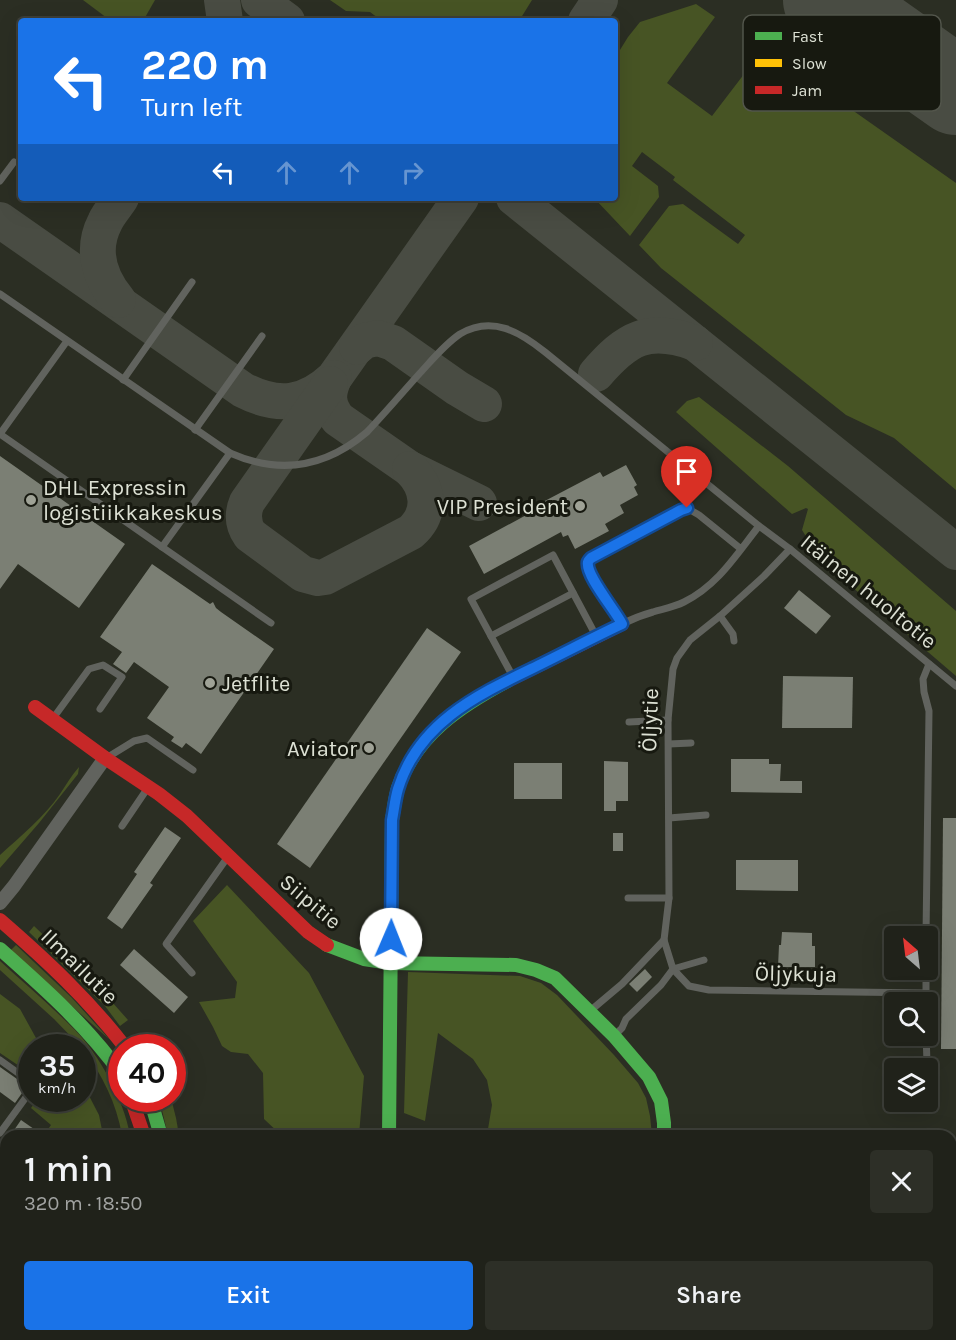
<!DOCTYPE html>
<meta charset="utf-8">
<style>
:root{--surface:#20221a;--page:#2d2f27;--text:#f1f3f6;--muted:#a2a4a2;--line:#3d3f39;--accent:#1a73e8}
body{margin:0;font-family:Karla,sans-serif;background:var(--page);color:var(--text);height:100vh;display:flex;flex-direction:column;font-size:22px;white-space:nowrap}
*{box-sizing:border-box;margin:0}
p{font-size:20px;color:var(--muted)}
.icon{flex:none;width:33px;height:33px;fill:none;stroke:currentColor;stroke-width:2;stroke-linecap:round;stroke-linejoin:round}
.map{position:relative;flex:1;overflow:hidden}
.panel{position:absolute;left:0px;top:1130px;width:957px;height:212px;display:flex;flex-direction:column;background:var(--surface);border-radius:18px 18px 0 0;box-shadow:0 6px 24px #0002,0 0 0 2px var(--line)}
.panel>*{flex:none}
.banner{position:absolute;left:18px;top:18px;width:600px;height:183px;border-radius:6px;box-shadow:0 6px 24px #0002,0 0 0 2px var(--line);background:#1a73e8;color:#fff;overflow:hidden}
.needle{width:39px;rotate:332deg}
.controls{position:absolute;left:884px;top:926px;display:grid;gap:12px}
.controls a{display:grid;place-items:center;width:54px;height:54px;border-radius:6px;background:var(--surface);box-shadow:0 6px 24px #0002,0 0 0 2px var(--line);font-size:30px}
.speed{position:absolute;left:18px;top:1034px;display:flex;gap:12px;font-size:30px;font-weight:700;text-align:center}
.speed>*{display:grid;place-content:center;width:78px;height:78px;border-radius:50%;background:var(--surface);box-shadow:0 6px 24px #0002,0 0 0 2px var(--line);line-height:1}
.speed small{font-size:15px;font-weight:400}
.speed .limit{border:9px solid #d22;background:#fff;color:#111}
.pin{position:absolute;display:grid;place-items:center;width:51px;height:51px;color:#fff;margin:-62px -26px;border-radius:50% 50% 50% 0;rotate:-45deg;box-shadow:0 0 6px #0007}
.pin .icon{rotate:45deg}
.me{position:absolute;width:66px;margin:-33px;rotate:1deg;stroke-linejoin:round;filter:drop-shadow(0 0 4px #0008)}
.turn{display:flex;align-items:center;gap:21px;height:126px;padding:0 24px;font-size:27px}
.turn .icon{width:78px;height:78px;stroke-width:2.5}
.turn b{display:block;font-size:42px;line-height:51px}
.lanes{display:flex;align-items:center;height:57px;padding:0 24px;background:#0003;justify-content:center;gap:30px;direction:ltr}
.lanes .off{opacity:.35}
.round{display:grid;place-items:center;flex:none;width:63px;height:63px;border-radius:6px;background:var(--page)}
.overview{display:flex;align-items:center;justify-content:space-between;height:102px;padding:0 24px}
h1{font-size:36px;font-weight:600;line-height:45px}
.cta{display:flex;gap:12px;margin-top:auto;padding:12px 24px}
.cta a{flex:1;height:69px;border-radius:6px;background:var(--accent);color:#fff;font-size:24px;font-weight:600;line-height:69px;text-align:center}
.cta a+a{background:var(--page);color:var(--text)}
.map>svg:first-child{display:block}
.green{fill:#475424}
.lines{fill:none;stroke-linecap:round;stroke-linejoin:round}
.taxiway{stroke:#494c43;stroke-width:36}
.runway{stroke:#494c43;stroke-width:88}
.building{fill:#7b7f74}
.lane{stroke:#61635e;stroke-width:7}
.street{stroke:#61635e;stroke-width:14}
.fast{stroke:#4caf50;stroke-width:14}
.slow{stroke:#ffc107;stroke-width:14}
.jam{stroke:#c62828;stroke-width:14}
.route-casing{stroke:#114b97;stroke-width:15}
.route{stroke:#1a73e8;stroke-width:10}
.poi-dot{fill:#9fa296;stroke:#171910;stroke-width:2}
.labels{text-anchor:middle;stroke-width:6;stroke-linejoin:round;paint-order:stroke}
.poi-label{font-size:22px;fill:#dde1d4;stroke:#171910;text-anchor:start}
.street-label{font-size:22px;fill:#dde1d4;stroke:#171910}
.key{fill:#171910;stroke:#52554b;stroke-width:1.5}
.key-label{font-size:16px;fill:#dde1d4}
</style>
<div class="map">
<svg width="956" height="1340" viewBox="0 0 956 1340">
<rect width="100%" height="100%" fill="#2b2e23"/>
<g class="green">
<polygon points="83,0 155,0 143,21 111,21"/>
<polygon points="330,0 532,0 519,21 382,21 370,12 346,11"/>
<polygon points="696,4 715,17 667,83 712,116 764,48 956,183 956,490 894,438 846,415 661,268 639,245 669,206 683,204 738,244 745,235 673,180 675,177 642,152 632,166 658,186 659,197 630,236 594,198 615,198 615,58 628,37 640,22"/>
<polygon points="699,397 788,466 956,611 956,676 830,568 815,551 802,530 808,509 806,508 792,514 676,412 687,401"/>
<path d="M79,767l-1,7 -39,49 -39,45v-13c20,-18 45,-39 60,-61 6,-9 11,-18 19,-27z"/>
<polygon points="227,885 309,973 364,1076 359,1135 281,1135 264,1119 263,1073 248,1054 231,1052 222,1046 213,1027 199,1002 235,998 237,982 193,921"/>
<polygon points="34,926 104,993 128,1020 120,1026 105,1006 29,932"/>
<polygon points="16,945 72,998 110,1040 10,951"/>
<path d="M0,961c25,23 51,45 75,69 25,26 49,70 55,105h-8c-6,-32 -19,-59 -39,-86l-1,-2h-1l-27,-28 -54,-49z"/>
<polygon points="408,972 520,976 541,983 557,995 614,1055 638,1083 646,1098 650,1116 652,1135 487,1135 492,1105 487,1080 473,1059 438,1033 425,1121 404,1113"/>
<polygon points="0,994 20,1009 41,1047 32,1047 31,1068 25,1070 0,1053"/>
<polygon points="83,1084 99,1115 103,1135 44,1135 51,1125 31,1108 38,1098 82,1098"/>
<polygon points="159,1098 171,1098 176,1118 179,1135 168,1135"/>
<polygon points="6,1189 6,1263 0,1264 0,1193"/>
<polygon points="951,1297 956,1298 956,1340 880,1340 880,1335 951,1335"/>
<polygon points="90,1335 177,1335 217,1340 95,1340"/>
<polygon points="452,1335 646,1335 645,1340 462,1340"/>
</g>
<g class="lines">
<g class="taxiway">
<polyline points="222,0 225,21"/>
<polyline points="259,0 287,21"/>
<polyline points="586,21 600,0"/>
<polyline points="514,198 956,552"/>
<path d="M0,220l243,170c35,18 62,15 91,-12l127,-180"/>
<path d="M118,300c-19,-23 -27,-51 -13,-78 4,-9 11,-16 16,-24"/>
<polyline points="357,347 364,341 378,338 393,343 457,388 484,404"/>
<path d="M596,374c31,-36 52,-48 99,-31"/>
<path d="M334,378c-7,16 -7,27 4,41l72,50 69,34"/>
<path d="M330,384l-83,118c-5,12 -4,23 3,33l53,39 15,4 7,-1 86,-45c21,-19 18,-44 -1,-63"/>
</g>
<polyline class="runway" points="827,0 956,91"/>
</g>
<g class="building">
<polygon points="0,456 125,544 79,608 18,564 0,589"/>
<polygon points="626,465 637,485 634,487 638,495 620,505 624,513 605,524 609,531 575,549 568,535 563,537 561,532 484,574 469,546 541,507 539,504 600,472 603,477"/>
<polygon points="152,564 210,604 213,602 216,608 221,612 274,649 201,754 186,743 182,748 171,741 174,737 147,718 169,687 134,662 126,673 113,664 122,652 100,637"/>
<polygon points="799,590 831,616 816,634 784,608"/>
<polygon points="427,628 461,652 310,868 277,844"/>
<polygon points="783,676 853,677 852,728 782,728"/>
<polygon points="731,759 769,759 769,764 781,764 780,781 802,781 802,793 731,792"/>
<polygon points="604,761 628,762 628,801 616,801 616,811 604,811"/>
<rect x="514" y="763" width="48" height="36"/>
<polygon points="943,818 956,818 956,1049 941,1049"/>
<polygon points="165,827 181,838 150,883 153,885 122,929 107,918 137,874 134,872"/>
<rect x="613" y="833" width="10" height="18"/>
<polygon points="736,860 798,860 798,891 736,890"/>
<polygon points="782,932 812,933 812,946 815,946 815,967 778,967 779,945 781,945"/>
<polygon points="134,949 188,997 174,1013 120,965"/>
<polygon points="645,969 652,977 637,992 629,984"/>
<polygon points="0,1067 27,1086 15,1103 0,1092"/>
<polygon points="21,1120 44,1136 10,1136"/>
</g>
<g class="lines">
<g class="lane">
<polyline points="0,181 14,162"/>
<path d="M0,294l230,159c50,22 96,14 137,-21 18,-19 35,-39 53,-59 12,-13 25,-29 40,-39 32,-19 60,-2 85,18l214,174 31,23 166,137"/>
<polyline points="123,380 192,282"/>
<polyline points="195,430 262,336"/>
<polyline points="0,434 271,623"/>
<polyline points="0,434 67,341"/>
<polyline points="162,547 230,453"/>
<path d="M741,549l-42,-34 -12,-7 -6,2 -90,48c-10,16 24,50 31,66 10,-5 20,-9 31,-12 10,-3 21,-5 31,-10 34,-17 52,-47 75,-76"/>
<polyline points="720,616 733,634 734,641"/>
<polyline points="491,636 573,593"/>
<polyline points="512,675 471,599 553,555 595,634"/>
<polyline points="54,717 89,669 103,665 122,677 100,709"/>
<polyline points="629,722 668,720"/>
<polyline points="669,744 691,743"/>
<polyline points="108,757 134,741 147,738 193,770"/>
<polyline points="669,818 706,815"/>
<polyline points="122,826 147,789"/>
<polyline points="628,898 669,898"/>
<polyline points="926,936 929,711 924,692 923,679 929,664"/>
<polyline points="704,960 673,969 664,940 669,898 668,720 673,669 677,658 690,640 720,616 764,576 790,549"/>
<polyline points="192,973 166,944 227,858"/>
<polyline points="926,1002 926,969"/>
<polyline points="590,1011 622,984 664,940"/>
<polyline points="616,1034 622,1028 626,1019 661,985 673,969 689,986 709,990 926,993"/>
<polyline points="926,1035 927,1062"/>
<polyline points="0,1060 32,1083"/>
<polyline points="0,1133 32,1089"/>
</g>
<g class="street">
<polyline points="0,903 14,886 105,758"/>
<polyline points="661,1340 661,1335"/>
</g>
<g class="fast">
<polyline points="327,945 364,959 390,963 516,965 536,970 555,978 614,1036 649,1077 661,1101 664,1123 664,1136"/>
<path d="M0,949c44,39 88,78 122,126"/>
<polyline points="150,1098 161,1136"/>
<path d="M389,1136l3,-316c2,-11 3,-22 6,-32 18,-54 64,-83 111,-108"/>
<polyline points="0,1318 6,1318"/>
<polyline points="300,1335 318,1340"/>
<polyline points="385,1335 397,1340"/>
</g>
<polyline class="slow" points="0,1293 6,1292"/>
<g class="jam">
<polyline points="509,680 622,624"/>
<polyline points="35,707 105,758 159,794 187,816 308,932 327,945"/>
<path d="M0,920c45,39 88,79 125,127"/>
<polyline points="131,1098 144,1136"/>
</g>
</g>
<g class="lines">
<g class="route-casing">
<path id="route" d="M391,939l1,-119c2,-10 3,-21 6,-31 20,-65 77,-93 133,-120 31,-15 61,-31 91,-45 -6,-13 -37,-49 -34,-62 0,-1 2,-3 3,-4l90,-48 6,-2"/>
</g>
<use href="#route" class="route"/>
</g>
<g class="poi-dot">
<circle cx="31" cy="500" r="6"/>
<circle cx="580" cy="506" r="6"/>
<circle cx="210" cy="683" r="6"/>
<circle cx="369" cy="748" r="6"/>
</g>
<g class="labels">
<g class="poi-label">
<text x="43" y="495">DHL Expressin<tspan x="43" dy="25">logistiikkakeskus</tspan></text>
<text x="568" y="514" text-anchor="end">VIP President</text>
<text x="222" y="691">Jetflite</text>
<text x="357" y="756" text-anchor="end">Aviator</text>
</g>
<g class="street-label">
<text transform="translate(869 591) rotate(39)" y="8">Itäinen huoltotie</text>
<text transform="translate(649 720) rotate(-88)" y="8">Öljytie</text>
<text transform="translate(311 901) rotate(40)" y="8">Siipitie</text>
<text transform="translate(80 966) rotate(44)" y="8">Ilmailutie</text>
<text transform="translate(796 973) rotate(1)" y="8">Öljykuja</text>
</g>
</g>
<rect x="743" y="15" width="198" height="96" rx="9" class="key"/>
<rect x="755" y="32" width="27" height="8" fill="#4caf50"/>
<rect x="755" y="59" width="27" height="8" fill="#ffc107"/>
<rect x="755" y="86" width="27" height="8" fill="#c62828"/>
<g class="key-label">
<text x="792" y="42">Fast</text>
<text x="792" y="69">Slow</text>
<text x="792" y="96">Jam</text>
</g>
</svg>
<div class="controls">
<a><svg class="needle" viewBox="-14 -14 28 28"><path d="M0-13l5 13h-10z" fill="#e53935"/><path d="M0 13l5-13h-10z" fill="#a2a4a2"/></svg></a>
<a><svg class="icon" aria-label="search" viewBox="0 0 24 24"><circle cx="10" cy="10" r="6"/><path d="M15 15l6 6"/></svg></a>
<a><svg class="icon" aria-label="layers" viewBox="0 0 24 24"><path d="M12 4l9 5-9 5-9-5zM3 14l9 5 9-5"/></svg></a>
</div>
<div class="speed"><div>35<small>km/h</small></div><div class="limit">40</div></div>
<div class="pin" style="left:687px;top:508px;background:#d93025"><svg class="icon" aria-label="arrive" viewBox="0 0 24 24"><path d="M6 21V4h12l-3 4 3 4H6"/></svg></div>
<svg class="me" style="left:391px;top:939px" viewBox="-20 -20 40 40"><circle r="19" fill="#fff"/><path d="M0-13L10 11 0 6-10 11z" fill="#1a73e8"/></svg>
<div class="banner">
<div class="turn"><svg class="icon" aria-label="left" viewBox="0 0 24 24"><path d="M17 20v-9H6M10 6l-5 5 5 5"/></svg><div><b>220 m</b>Turn left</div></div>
<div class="lanes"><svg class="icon" aria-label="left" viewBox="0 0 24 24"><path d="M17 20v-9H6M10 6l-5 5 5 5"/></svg><svg class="icon off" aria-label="ahead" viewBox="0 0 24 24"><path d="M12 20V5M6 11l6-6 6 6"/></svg><svg class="icon off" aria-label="ahead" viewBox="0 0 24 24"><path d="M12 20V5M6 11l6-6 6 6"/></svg><svg class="icon off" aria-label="right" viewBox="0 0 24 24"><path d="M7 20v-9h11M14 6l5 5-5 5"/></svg></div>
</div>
<section class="panel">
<div class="overview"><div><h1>1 min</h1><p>320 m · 18:50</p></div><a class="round"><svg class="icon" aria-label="close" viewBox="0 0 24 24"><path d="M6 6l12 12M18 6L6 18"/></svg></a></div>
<div class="cta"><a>Exit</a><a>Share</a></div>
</section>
</div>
